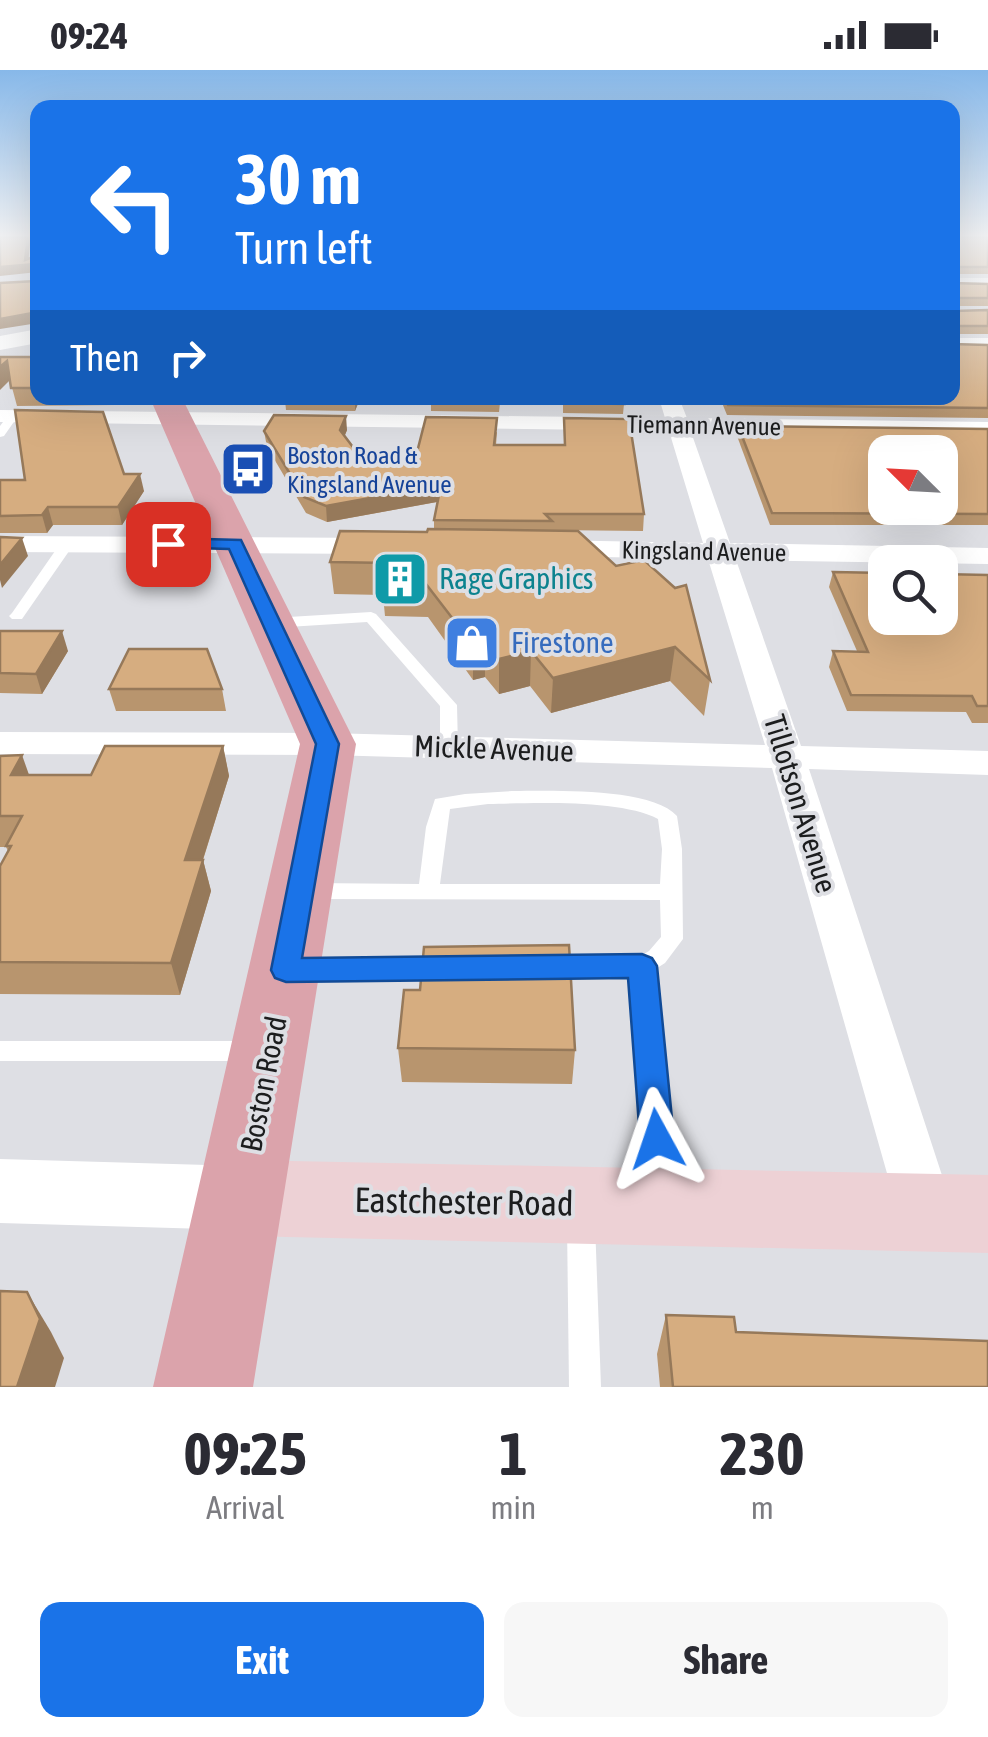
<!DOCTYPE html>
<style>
:root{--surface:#fff;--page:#f7f7f7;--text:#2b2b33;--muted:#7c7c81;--accent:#1a73e8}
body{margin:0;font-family:"Asap Condensed",sans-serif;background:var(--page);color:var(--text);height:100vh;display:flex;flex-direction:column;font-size:38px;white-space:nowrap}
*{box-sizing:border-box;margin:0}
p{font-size:32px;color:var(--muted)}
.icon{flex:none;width:55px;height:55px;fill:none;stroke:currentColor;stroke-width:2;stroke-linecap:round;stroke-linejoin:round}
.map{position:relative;height:1317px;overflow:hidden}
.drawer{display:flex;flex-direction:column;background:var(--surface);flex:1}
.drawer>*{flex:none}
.hud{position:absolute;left:30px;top:30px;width:930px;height:305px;border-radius:20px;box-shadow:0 10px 40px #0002;background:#1a73e8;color:#fff;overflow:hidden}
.needle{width:65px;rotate:294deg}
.fabs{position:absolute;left:868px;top:365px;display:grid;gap:20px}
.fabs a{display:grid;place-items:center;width:90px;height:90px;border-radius:20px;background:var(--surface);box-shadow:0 10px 40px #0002;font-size:50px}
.pin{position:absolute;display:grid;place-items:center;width:85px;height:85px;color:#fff;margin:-42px;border-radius:20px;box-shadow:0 5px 15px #0006}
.me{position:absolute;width:110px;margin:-55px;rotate:355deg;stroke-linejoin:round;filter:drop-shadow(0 0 8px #0008)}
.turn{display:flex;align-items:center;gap:35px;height:210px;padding:0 40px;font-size:45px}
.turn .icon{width:130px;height:130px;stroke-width:2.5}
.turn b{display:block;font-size:70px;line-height:85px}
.then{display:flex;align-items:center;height:95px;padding:0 40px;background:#0003;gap:20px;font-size:38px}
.eta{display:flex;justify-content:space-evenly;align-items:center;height:170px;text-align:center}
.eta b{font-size:60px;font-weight:700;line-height:70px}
.cta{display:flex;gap:20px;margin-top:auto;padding:20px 40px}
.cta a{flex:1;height:115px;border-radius:20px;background:var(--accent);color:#fff;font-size:40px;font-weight:700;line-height:115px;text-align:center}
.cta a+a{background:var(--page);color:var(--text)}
.status{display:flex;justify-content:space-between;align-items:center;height:70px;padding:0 50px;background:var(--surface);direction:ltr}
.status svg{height:28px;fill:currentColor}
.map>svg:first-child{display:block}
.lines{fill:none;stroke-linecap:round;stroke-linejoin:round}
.service{fill:#fff;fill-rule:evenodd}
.minor{fill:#fff;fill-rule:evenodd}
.tertiary{fill:#fff;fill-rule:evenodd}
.secondary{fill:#edd1d5;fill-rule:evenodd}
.primary{fill:#dba3ab;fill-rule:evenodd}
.wall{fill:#b8956e}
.shaded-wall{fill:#96795a}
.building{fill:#d6ad80;stroke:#96795a;stroke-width:2.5;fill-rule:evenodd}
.route{fill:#1a73e8;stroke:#114b97;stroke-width:2.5}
.labels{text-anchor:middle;stroke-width:8;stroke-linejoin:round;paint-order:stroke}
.far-street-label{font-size:25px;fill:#1c1d1e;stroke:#dedfe4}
.far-transit-label{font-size:25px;fill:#164399;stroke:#dedfe4;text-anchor:start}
.culture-label{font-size:30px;fill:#0d838f;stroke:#dedfe4;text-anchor:start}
.shop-label{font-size:30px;fill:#366cbe;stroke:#dedfe4;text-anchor:start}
.street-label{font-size:30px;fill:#1c1d1e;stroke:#dedfe4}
.near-street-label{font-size:35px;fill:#1c1d1e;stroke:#dedfe4}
</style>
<div class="status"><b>09:24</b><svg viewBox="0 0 49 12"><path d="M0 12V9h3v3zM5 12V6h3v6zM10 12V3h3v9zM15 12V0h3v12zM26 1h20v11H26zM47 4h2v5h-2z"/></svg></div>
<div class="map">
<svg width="988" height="1317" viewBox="0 0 988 1317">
<rect width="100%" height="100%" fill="#dedfe4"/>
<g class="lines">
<g class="service">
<polygon points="38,174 36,193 29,195 34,176"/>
<polygon points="9,344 18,346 4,366 0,367 0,356"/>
<polygon points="67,470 74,474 22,549 12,549 9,546 12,543 62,471"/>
<polygon points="371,542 376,544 457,635 458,678 455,682 443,682 440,678 440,636 367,552 272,558 264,553 272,548"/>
<path d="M512,721c39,0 139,-4 165,25l5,33 1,90 -18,24 -11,7 21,219 -4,9 -10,4 -10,-4 -4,-9 -16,-214 -85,-1 -8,-3 -3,-6 3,-6 8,-3 93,1 10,-6 12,-14 -1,-37 -350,-1 -7,-3 -3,-5 3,-5 7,-3 109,1 7,-57 9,-28 30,-5zM488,734c44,-1 133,-5 170,15l4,30 -2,35h-220l10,-75z"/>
<polygon points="445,887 453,890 456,896 453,902 445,905 296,909 288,906 285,900 288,894 296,891"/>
<polygon points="0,971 249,971 258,974 261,981 258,988 249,991 0,991"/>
<polygon points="581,1139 591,1143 595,1153 601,1317 569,1317 567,1153 571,1143"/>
</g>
<g class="minor">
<rect x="952" y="208" width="36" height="10"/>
<rect x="952" y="268" width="36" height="12"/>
<polygon points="659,328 679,328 687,348 988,352 988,366 691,362 730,473 988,478 988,494 736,490 801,676 988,681 988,705 809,699 954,1142 946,1161 926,1169 906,1161 898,1142 772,698 328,685 0,684 0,662 328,663 765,675 708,489 549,486 535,478 549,470 703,473 669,361 0,352 0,340 665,348"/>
<polygon points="0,466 382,468 396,476 382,484 0,482"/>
</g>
<g class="tertiary">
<polygon points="38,259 38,273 0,280 0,266"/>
<polygon points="0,1089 242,1096 266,1105 275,1128 266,1151 242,1160 0,1153"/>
</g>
<polygon class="secondary" points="242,1090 988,1105 988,1183 242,1166 214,1155 203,1128 214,1101"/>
<polygon class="primary" points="150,328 182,328 356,674 253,1317 153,1317 300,674"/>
</g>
<g class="wall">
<rect x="952" y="167" width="36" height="37"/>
<polygon points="952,213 988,214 988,236 952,236"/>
<polygon points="952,237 954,241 988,240 988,264 952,264"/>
<polygon points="988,275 988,348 727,345 720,328 952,328"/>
<polygon points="0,287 38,287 38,328 113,328 115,335 17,336 10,310"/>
<polygon points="286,328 622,328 624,334 623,344 563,343 563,334 500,333 499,342 431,341 431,333 359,331 355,341 286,340 285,330"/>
<polygon points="564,348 644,444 643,461 552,460 710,610 704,646 670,611 551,643 530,616 499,624 485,607 473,610 428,547 385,546 383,525 334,524 330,492 434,459 434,450 437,432 327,452 306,443 267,377 264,361 347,360 344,367 362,389 415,390 497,362 496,375 564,375"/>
<polygon points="738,356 988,359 988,455 770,455 737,366"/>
<polygon points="124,404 144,421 122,455 53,455 47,463 0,463 0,410"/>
<polygon points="833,502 988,505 988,653 972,653 966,642 847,641 829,597 833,581 857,581 829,517"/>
<polygon points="0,561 68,581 42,624 0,623"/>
<polygon points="109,619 222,619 226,641 116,641"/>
<polygon points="223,676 229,706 203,790 211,821 180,925 0,924 0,796 8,781 6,777 0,777 0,686 29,705 91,705"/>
<polygon points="420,920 575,980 572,1014 402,1012 398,978"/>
<polygon points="666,1245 736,1262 988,1317 660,1317 657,1284"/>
</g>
<g class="shaded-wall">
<polygon points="28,167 38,167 38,171 30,175 28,194 35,194 38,202 0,206 0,197"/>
<polygon points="38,242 38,253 0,259 0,249"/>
<polygon points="7,291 12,308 0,320 0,297"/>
<polygon points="355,328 359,328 359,331 355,341"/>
<polygon points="346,346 347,360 341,375 340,360"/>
<polygon points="140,404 144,421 122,455 118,437"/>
<polygon points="441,415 442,431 327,452 326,436"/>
<polygon points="48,437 53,455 47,463 42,445"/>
<polygon points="22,468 28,486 2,518 0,510 0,495"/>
<polygon points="62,561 68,581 42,624 36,604"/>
<polygon points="485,572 485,607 473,610 473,575"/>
<polygon points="675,577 670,611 551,643 553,608"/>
<polygon points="531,581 530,616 499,624 499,589"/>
<polygon points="223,676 229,706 193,821 185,790"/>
<polygon points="22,685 33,716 11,705"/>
<polygon points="203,790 211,821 180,925 171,893"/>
<polygon points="27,1222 51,1262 64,1288 55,1317 17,1317"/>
</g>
<g class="building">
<polygon points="0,167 28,167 25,190 38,185 38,200 35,194 0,197"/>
<polygon points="952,167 988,167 988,197 954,197 952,198"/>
<polygon points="38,209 38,242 0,249 0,213 36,211"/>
<polygon points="952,213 988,214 988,228 954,228 952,230"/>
<polygon points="952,237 954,241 988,240 988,256 954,256 952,257"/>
<polygon points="952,274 988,275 988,338 728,335 726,328 952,328"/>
<polygon points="0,287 38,287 38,318 11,318 7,291 0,297"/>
<polygon points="286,328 355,328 354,331 285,330"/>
<polygon points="432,328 500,328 499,332 431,332"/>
<polygon points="563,328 622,328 624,334 564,333"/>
<polygon points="15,340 103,342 124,404 140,404 118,437 48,437 42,445 0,446 0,410 25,410"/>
<polygon points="274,345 346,346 340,360 362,389 415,390 426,347 497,348 494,375 565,375 564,348 629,349 644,444 545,444 552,451 434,450 441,415 326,436 304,427 264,361"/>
<path d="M738,356l250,3v85l-216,-1zM885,382h55v56h-55z"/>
<polygon points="428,459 578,461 616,496 644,490 675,518 686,515 710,610 675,577 553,608 531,581 499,589 485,572 473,575 426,514 383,513 388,493 330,492 340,461 427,462"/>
<polygon points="0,467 22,468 0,495"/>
<polygon points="833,502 885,503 885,548 940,548 940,504 988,505 988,636 977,636 972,626 851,625 833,581 868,582"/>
<polygon points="0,561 62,561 36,604 0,603"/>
<polygon points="129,579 207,579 222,619 109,619"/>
<polygon points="105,676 223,676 185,790 203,790 171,893 0,892 0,796 11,776 6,776 22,746 0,746 0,686 22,685 11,705 91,705"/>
<polygon points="569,875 575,980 398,978 404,920 420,920 424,877"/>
<polygon points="0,1221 27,1222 40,1249 17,1317 0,1317"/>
<polygon points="666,1245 734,1247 736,1262 988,1271 988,1317 673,1317"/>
</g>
<linearGradient id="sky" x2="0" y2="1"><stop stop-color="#87b8e9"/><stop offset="0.47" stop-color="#f0f1f3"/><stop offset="1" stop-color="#f0f1f3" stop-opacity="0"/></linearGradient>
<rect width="988" height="352" fill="url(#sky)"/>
<polygon class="route" points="168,468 241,470 339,674 302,888 642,884 652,888 657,896 674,1069 669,1080 657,1085 645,1080 640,1069 628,908 286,912 275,908 271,900 316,674 229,479 162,477 162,470"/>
<defs>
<g id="bus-square" transform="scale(2.875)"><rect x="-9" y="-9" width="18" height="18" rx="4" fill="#1a4fb4" stroke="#dedfe4"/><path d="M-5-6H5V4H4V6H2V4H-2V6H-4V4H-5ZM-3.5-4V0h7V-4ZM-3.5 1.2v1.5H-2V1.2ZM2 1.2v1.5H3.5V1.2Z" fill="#fff"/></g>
<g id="building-square" transform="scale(2.875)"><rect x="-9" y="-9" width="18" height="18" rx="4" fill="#0f9aa8" stroke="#dedfe4"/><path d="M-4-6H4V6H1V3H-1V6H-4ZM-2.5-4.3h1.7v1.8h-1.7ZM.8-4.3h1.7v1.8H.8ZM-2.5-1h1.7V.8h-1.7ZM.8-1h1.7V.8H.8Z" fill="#fff"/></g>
<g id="shop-square" transform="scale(2.875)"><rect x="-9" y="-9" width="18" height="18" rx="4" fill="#3f7fe0" stroke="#dedfe4"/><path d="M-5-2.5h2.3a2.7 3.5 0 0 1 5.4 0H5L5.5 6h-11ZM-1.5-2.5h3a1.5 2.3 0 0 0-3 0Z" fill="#fff"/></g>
</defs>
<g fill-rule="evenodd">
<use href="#bus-square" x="248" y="399"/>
<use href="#building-square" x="400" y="509"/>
<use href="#shop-square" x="472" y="573"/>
</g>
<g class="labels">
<g class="far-street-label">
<text transform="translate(704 355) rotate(1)" y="9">Tiemann Avenue</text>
<text transform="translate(704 481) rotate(1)" y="9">Kingsland Avenue</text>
</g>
<g class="far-transit-label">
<text x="287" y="394">Boston Road &amp;<tspan x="287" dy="29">Kingsland Avenue</tspan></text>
</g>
<g class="culture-label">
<text x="439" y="519">Rage Graphics</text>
</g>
<g class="shop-label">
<text x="511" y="583">Firestone</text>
</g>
<g class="street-label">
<text transform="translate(494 679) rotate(2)" y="10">Mickle Avenue</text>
<text transform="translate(800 734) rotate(73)" y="10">Tillotson Avenue</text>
<text transform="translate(264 1014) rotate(-79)" y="10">Boston Road</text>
</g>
<g class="near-street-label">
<text transform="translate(464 1132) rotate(1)" y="12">Eastchester Road</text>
</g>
</g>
</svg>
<div class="fabs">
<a><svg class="needle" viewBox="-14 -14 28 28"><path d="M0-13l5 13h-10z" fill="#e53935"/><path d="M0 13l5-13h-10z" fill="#7c7c81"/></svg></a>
<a><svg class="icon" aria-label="search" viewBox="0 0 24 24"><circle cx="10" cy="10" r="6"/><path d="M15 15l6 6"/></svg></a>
</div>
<div class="pin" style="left:168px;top:474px;background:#d93025"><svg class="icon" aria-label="arrive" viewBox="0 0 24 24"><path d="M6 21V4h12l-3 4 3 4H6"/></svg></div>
<svg class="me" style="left:657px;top:1069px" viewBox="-20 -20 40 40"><path d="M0-17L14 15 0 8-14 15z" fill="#1a73e8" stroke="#fff" stroke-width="4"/></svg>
<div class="hud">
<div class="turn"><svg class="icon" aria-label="left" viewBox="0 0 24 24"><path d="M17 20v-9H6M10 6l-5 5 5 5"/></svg><div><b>30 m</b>Turn left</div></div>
<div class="then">Then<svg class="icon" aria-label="right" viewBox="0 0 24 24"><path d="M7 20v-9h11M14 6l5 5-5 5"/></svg></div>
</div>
</div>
<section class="drawer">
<div class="eta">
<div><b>09:25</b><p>Arrival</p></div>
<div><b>1</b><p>min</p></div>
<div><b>230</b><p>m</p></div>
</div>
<div class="cta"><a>Exit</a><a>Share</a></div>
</section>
